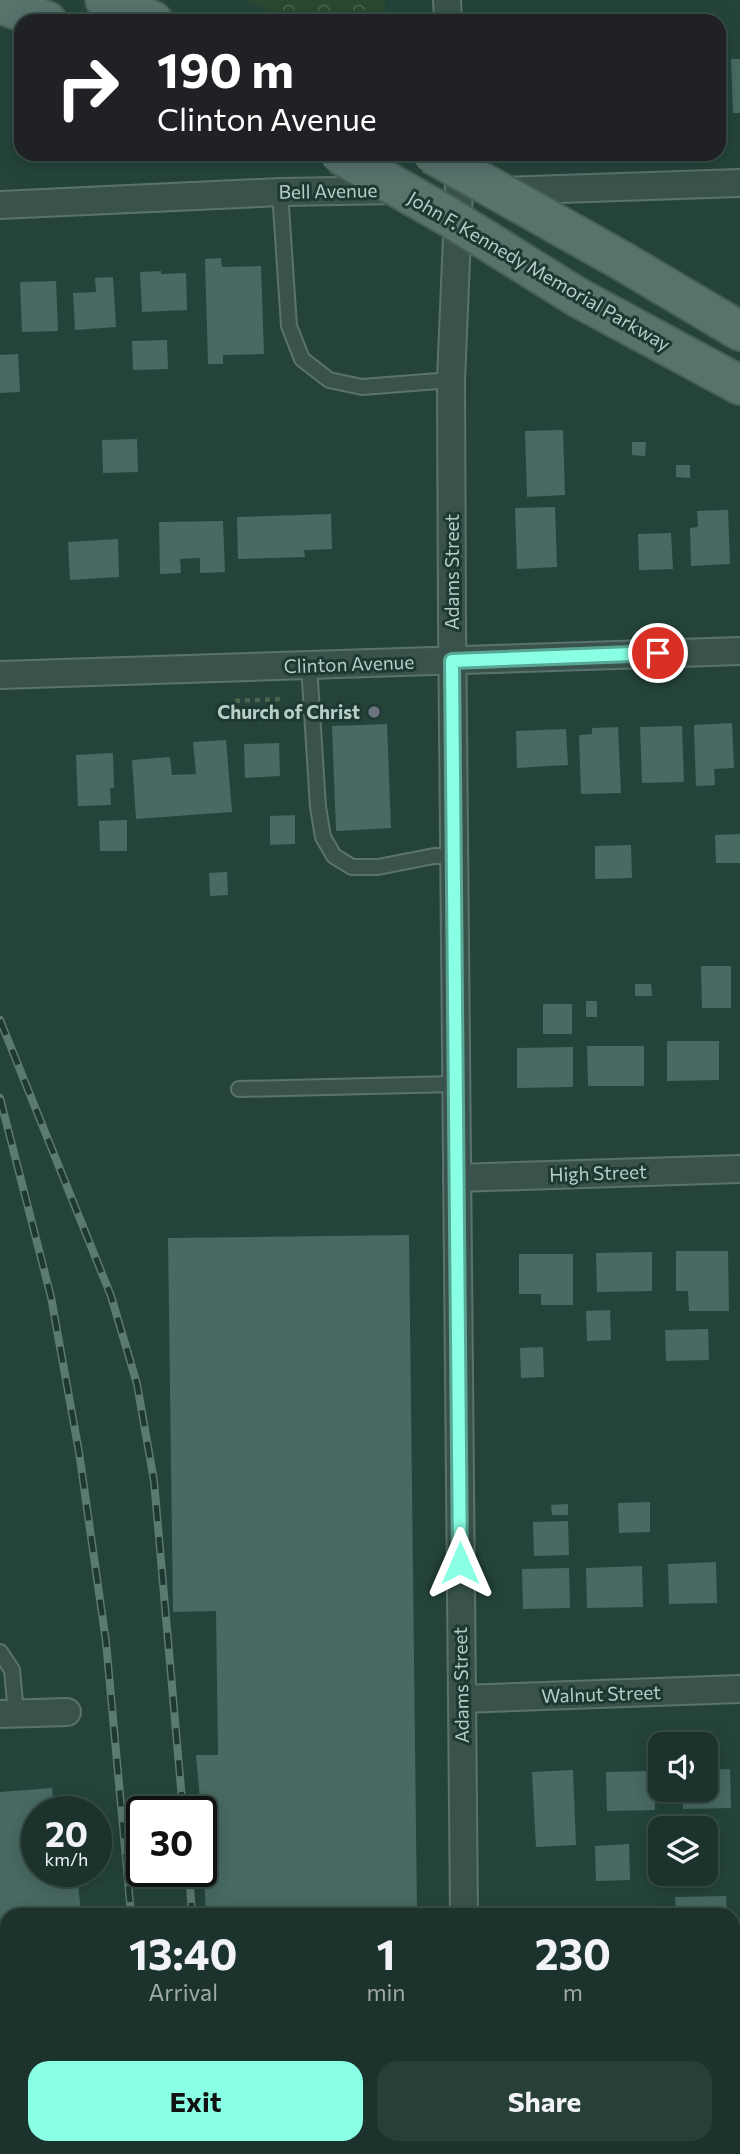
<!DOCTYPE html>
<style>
:root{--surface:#1b332c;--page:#283f38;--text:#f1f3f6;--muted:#a0aaa9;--line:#394e48;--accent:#89ffe4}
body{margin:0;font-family:Commissioner,sans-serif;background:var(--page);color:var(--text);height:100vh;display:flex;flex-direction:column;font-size:26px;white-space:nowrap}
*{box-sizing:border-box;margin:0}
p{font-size:23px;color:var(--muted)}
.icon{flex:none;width:38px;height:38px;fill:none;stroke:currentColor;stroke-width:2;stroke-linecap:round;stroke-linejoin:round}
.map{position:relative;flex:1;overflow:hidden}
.sheet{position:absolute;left:0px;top:1908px;width:740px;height:247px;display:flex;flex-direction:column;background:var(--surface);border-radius:21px 21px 0 0;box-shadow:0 4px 18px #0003,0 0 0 2px var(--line)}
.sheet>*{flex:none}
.hud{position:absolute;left:14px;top:14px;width:712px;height:147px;border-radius:21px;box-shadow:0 4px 18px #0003,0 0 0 2px var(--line);background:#202124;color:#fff;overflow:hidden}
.controls{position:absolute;left:648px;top:1732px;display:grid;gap:14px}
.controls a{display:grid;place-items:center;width:70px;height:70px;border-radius:14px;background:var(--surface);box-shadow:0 4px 18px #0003,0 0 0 2px var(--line);font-size:35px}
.speed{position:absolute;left:21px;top:1796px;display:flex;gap:14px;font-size:35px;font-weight:700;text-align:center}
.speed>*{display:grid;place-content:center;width:91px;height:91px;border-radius:50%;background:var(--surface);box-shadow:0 4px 18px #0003,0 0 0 2px var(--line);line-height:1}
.speed small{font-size:18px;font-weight:400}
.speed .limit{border:4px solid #111;border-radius:10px;background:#fff;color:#111}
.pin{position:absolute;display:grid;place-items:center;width:60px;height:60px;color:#fff;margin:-30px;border:4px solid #fff;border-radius:50%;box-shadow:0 2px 7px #0007}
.me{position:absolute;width:77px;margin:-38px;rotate:0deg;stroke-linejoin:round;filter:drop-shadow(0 0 5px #0008)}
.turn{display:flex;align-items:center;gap:24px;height:147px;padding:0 28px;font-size:32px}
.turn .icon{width:91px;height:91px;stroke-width:2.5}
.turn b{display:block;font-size:49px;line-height:60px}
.eta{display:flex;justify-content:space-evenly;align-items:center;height:119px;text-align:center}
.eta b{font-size:42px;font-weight:700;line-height:49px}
.action{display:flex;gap:14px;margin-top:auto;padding:14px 28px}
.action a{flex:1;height:80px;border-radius:21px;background:var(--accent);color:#111;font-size:28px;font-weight:700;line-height:80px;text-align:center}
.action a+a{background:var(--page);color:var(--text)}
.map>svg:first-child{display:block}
.forest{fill:url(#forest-crowns)}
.building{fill:#486a62}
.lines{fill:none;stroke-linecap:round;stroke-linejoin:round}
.service-casing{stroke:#5a736d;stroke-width:18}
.minor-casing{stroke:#5a736d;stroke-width:30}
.primary-casing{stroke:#455f58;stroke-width:42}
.path{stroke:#496550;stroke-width:4.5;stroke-dasharray:5 5;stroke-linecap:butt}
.service{stroke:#39534c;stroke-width:14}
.minor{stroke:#39534c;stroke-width:26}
.primary{stroke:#57736c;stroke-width:38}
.rail-casing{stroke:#5b7a72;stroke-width:8}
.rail{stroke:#1d3932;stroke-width:5;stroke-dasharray:16;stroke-linecap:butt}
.primary-bridge-casing{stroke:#455f58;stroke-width:42;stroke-linecap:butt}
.primary-bridge{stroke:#57736c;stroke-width:38}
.route-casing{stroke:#59a694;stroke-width:18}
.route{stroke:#89ffe4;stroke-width:12}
.worship-dot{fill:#6b7280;stroke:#1d3932;stroke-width:2.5}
.labels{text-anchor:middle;stroke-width:6;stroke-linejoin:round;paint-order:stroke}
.street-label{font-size:19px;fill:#b6cdc8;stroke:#1d3932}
.poi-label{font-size:19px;font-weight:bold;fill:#b6cdc8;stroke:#1d3932;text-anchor:end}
</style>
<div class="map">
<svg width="740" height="2154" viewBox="0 0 740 2154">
<defs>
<pattern id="forest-crowns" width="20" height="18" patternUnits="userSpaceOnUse" patternTransform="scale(1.75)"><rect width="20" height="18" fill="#2a4930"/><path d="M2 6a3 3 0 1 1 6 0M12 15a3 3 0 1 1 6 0" fill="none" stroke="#47624c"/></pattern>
</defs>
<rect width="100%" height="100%" fill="#24443b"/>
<polygon class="forest" points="246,0 385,0 385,21 290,21"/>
<g class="building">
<polygon points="581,14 581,21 555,21 554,16"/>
<polygon points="731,59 740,59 740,113 733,113"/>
<polygon points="221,258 222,267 261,266 264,354 223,355 223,364 208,364 205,259"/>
<polygon points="161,271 161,274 186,273 187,310 142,312 140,272"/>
<polygon points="113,277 116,327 75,330 73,293 96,292 95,278"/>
<polygon points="56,281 58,331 22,332 20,282"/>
<polygon points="167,340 168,369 133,370 132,341"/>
<polygon points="18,354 20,392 0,393 0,355"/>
<polygon points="563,430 565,495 527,497 525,431"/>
<polygon points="137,439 138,472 103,473 102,440"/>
<polygon points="632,442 646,442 645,456 632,455"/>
<polygon points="676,465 690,465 690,478 676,477"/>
<polygon points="555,507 557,567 517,569 515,508"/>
<polygon points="728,510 730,564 691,566 690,528 698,527 697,511"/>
<polygon points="331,514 332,549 304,550 305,557 238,559 237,517"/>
<polygon points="223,521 225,572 200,573 200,558 180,559 181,573 160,574 159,522"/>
<polygon points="671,533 673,569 639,570 638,534"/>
<polygon points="118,539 119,577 70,580 68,542"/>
<polygon points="732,723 734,768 714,769 715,785 696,786 694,725"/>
<polygon points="387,724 391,828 336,831 332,726"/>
<polygon points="682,726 684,782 642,783 640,727"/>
<polygon points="618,727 621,793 581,794 579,735 592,734 592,728"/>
<polygon points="566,729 568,765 517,768 516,731"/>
<polygon points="226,740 232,812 136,819 132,760 170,757 172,775 196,774 193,742"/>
<polygon points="279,743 280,776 245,778 244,744"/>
<polygon points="113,753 114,788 110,788 111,805 78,806 76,755"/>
<polygon points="295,815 295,844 270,845 270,816"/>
<polygon points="127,820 127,851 100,851 99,821"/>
<polygon points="740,834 740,863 716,863 715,835"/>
<polygon points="631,845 632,878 595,879 595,846"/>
<polygon points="227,872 228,895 210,896 209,873"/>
<polygon points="701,966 731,966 731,1008 702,1008"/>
<polygon points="635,984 651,984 652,996 635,996"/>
<rect x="586" y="1001" width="11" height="16"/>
<rect x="543" y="1004" width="29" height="30"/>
<polygon points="667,1041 719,1041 719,1080 667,1081"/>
<polygon points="587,1046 644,1046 644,1086 588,1086"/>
<polygon points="573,1047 573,1087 517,1088 517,1048"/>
<polygon points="409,1235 417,1914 206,1914 201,1811 196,1755 218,1755 216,1611 173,1612 168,1238"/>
<polygon points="676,1251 728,1251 729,1311 689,1311 688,1291 676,1291"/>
<polygon points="652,1252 652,1291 597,1292 596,1253"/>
<polygon points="519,1254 573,1254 573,1305 541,1305 541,1294 519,1294"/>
<polygon points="610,1310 611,1340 587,1341 586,1311"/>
<polygon points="708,1329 709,1360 666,1361 665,1330"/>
<polygon points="543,1347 544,1377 521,1378 520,1348"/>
<polygon points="650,1502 650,1532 619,1533 618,1503"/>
<polygon points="568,1504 568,1515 552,1515 551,1505"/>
<polygon points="568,1521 569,1555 534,1556 533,1522"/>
<polygon points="716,1562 717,1603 669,1604 668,1564"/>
<polygon points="642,1566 643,1607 587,1608 586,1568"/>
<polygon points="569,1568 570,1608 523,1609 522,1569"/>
<polygon points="730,1769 731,1808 683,1809 683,1790 705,1790 705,1770"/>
<polygon points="573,1770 576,1845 536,1847 532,1772"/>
<polygon points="654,1771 655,1810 607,1811 606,1772"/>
<polygon points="52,1788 54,1811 37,1811 37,1871 77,1871 81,1914 7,1914 7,1947 0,1948 0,1792"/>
<polygon points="629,1844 630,1880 596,1881 595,1846"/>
<polygon points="726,1896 727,1914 676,1914 675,1897"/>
<polygon points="209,2147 412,2147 413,2154 209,2154"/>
</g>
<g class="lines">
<g class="service-casing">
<g id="service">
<polyline points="280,192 289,326 302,359 329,380 362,387 451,380"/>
<polyline points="309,665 318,807 323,837 334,856 352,867 378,867 434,856 454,856"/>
<polyline points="239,1089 456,1084"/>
<polyline points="0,1652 12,1670 16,1713"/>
</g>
</g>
<g class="minor-casing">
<g id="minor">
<polyline points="447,0 448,21"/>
<polyline points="457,156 459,189 451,380 452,619 464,1914"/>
<polyline points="500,191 740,183"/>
<polyline points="0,205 280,192 399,190"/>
<polyline points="0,675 740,651"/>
<polyline points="457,1178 740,1169"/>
<polyline points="462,1699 740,1689"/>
<polyline points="0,1714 67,1712"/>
<polyline points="466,2147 466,2154"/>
</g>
</g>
<g class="primary-casing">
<g id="primary">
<polyline points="105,0 153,21"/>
<polyline points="0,4 47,21"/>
<polyline points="624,262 740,331"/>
<polyline points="577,297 740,385"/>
</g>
</g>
<polyline class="path" points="235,701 283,699"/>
<use href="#service" class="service"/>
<use href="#minor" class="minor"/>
<use href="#primary" class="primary"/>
<g class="rail-casing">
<g id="rail">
<polyline points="0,1020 111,1296 137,1384 154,1481 183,1811"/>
<polyline points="0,1098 51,1297 79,1452 106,1642 131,1914"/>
<polyline points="189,1871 192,1914"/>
<polyline points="151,2147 152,2154"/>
</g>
</g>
<use href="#rail" class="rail"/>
<g class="primary-bridge-casing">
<g id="primary-bridge">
<polyline points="339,154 449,217 577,297"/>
<polyline points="432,154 624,262"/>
</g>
</g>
<use href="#primary-bridge" class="primary-bridge"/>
</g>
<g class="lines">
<g class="route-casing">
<polyline id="route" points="460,1563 452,661 658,653"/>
</g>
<use href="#route" class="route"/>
</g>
<circle class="worship-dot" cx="374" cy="712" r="7"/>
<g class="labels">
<g class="street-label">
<text transform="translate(328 191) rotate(-1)" y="7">Bell Avenue</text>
<text transform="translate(539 271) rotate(30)" y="7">John F. Kennedy Memorial Parkway</text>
<text transform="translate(452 572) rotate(-90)" y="7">Adams Street</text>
<text transform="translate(349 664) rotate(-2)" y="7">Clinton Avenue</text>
<text transform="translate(598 1173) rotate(-2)" y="7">High Street</text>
<text transform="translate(461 1685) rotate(-91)" y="7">Adams Street</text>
<text transform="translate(601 1694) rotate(-2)" y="7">Walnut Street</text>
</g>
<g class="poi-label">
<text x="360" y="719">Church of Christ</text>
</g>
</g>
</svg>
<div class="controls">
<a><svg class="icon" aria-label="sound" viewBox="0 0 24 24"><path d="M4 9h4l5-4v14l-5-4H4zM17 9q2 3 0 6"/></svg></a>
<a><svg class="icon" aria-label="layers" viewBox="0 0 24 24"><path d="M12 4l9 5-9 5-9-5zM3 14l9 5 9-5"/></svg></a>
</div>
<div class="speed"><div>20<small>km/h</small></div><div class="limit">30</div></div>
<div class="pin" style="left:658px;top:653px;background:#d93025"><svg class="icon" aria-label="arrive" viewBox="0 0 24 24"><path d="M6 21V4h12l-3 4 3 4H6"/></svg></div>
<svg class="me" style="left:460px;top:1563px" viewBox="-20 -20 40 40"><path d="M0-17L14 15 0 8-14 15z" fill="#89ffe4" stroke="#fff" stroke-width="4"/></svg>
<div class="hud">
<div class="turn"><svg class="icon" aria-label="right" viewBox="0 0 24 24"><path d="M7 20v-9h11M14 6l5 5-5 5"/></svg><div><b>190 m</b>Clinton Avenue</div></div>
</div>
<section class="sheet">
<div class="eta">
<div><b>13:40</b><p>Arrival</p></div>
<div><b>1</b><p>min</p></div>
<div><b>230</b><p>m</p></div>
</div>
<div class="action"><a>Exit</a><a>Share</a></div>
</section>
</div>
